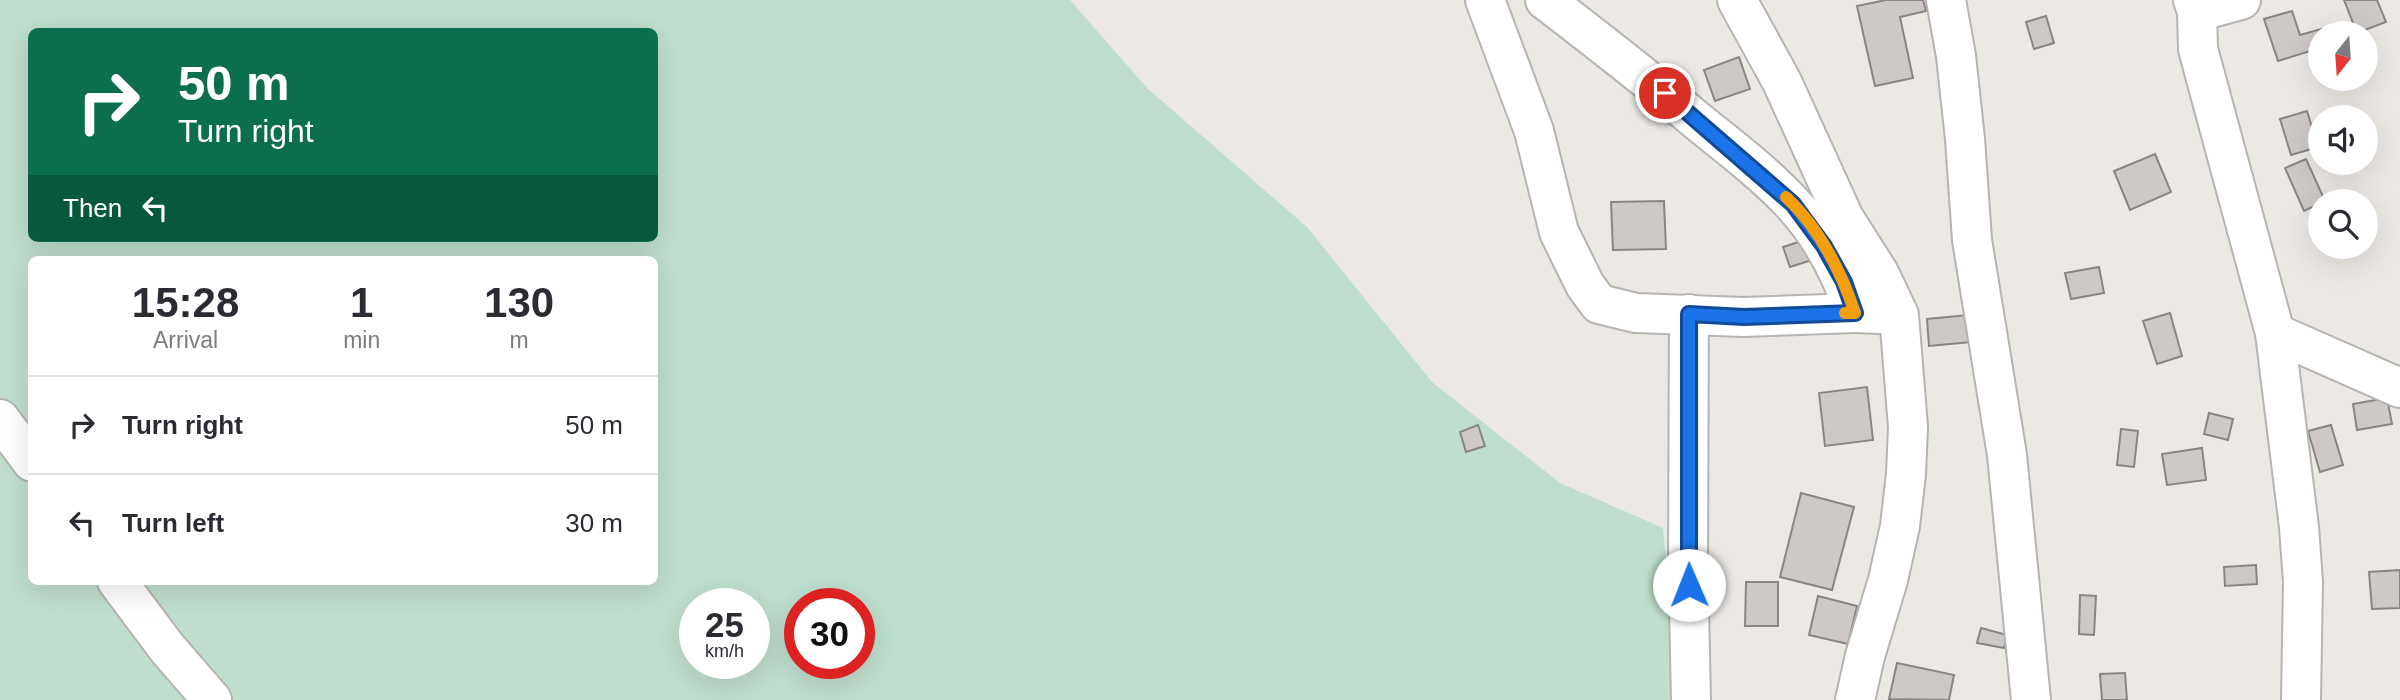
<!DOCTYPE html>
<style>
:root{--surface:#fff;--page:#f2f2f3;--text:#2b2b33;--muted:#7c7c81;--line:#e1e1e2}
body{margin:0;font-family:Arial,sans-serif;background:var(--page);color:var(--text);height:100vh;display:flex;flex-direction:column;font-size:26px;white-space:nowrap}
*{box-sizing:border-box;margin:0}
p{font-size:23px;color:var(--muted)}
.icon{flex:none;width:38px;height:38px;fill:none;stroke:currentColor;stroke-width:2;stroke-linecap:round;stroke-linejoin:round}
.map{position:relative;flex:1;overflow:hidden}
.details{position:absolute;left:28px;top:256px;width:630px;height:329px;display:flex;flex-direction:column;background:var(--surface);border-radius:10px;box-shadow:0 7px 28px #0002}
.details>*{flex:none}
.top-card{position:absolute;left:28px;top:28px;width:630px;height:214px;border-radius:10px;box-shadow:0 7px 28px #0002;background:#0b6e4f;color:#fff;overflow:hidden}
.needle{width:46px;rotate:197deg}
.fabs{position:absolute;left:2308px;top:21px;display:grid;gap:14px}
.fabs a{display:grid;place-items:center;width:70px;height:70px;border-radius:50%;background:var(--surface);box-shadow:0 7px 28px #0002;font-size:35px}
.speed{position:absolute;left:679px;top:588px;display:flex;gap:14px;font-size:35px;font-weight:700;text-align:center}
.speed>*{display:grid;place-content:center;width:91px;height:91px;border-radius:50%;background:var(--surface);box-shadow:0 7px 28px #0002;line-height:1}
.speed small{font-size:18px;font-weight:400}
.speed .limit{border:10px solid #d22;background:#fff;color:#111}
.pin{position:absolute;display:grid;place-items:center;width:60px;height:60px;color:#fff;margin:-30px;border:4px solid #fff;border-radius:50%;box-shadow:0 2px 7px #0007}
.me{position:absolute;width:77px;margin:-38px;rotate:359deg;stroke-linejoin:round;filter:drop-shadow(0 0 5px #0008)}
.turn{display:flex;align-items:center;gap:24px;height:147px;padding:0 35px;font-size:32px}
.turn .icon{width:91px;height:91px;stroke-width:2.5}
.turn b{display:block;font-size:49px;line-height:60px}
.then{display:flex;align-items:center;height:66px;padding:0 35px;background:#0003;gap:14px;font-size:26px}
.eta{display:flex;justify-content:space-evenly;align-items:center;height:119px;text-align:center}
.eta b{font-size:42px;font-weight:600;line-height:49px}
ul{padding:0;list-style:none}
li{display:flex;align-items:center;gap:21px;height:98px;padding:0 35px;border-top:2px solid var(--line)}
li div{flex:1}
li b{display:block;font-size:26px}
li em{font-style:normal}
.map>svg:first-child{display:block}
.green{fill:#bfdecd;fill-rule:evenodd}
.building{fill:#cec9c7;stroke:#898583;stroke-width:2}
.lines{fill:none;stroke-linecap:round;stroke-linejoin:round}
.minor-casing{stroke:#b6b4b0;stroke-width:42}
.minor{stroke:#fff;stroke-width:38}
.route-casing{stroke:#114b97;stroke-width:18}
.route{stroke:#1a73e8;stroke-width:12}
.slow{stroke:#f59e0b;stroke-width:12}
</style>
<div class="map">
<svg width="2400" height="700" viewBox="0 0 2400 700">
<rect width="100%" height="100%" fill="#ece9e5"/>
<path class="green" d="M0,0h1070l78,89 159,138 125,155 128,101 103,45 7,71 4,101h-1674zM32,32h622v206h-622zM32,259h622v322h-622zM695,604h59v59h-59zM800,604h59v59h-59z"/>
<g class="building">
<polygon points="1886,0 1923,0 1926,11 1900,17 1913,78 1875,86 1857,6"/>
<polygon points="2344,0 2377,0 2386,22 2357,33"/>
<polygon points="2292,11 2300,35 2325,28 2326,33 2320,33 2320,48 2278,61 2264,19"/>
<polygon points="2046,16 2054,43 2034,49 2026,22"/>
<polygon points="1739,57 1750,89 1715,101 1704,70"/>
<polygon points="2307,111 2318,147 2291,155 2280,119"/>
<polygon points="2155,154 2171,192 2130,210 2114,171"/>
<polygon points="2306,159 2325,201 2304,211 2285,168"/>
<polygon points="1664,201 1666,249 1613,250 1611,202"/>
<polygon points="1808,239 1815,259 1790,267 1783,247"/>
<polygon points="2099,267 2104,293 2071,299 2065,273"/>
<polygon points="2170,313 2182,356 2157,364 2143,321"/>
<polygon points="1969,315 1971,342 1929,346 1927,319"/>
<polygon points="1867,387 1873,440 1825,446 1819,393"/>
<polygon points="2387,398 2392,424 2357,430 2353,404"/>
<polygon points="2209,413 2233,419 2228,440 2204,434"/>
<polygon points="1478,425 1485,446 1466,452 1460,432"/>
<polygon points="2331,425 2343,465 2320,472 2308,431"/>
<polygon points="2121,429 2138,431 2134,467 2117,465"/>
<polygon points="2202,448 2206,480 2167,485 2162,454"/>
<polygon points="1801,493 1854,507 1832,590 1780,577"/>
<polygon points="2256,565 2257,584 2225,586 2224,567"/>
<polygon points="2400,570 2400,608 2372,609 2369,572"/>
<polygon points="1746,582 1778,582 1778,626 1745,626"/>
<polygon points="2080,595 2096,596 2094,635 2079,634"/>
<polygon points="1818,596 1857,606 1848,644 1809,635"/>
<polygon points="1981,628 2007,635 2004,648 1977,643"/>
<polygon points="1897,663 1954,675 1949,700 1889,699"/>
<polygon points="2125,673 2127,700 2102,700 2100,674"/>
</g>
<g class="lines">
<g class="minor-casing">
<g id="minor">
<polyline points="1485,0 1534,131 1559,232 1585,285 1599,304 1636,313 1743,317 1855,313"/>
<path d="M1545,0c51,39 101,78 150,119 33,27 68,53 97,84 29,31 49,70 63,110l25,1"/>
<polyline points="1737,0 1782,82 1844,218 1879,273 1899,315 1908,427 1906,474 1900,526 1888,580 1865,656 1855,700"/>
<polyline points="1946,0 1956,56 1965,139 1972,240 2007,455 2031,700"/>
<polyline points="2193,0 2197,12 2198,49 2275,333 2299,527 2303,582 2301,700"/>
<polyline points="2197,12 2241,0"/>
<polyline points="1689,314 1688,560 1691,700"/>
<polyline points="2275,333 2400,388"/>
<polyline points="0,419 32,462"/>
<polyline points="117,581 167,648 212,700"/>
</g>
</g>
<use href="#minor" class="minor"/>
</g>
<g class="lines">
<g class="route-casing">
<polyline id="route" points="1665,93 1793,204 1824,246 1844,282 1855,313 1744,317 1689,314 1689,585"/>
</g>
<use href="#route" class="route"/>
<path class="slow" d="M1786,197c33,31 55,74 69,116h-10"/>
</g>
</svg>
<div class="fabs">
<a><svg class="needle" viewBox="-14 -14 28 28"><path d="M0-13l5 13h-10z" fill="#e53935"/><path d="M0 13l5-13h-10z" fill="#7c7c81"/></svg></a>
<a><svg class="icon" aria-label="sound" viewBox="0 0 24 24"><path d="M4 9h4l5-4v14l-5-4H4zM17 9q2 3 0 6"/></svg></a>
<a><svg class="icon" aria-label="search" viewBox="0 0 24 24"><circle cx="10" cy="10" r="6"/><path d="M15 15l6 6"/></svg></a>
</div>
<div class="speed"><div>25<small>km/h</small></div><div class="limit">30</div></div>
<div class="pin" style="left:1665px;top:93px;background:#d93025"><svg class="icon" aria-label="arrive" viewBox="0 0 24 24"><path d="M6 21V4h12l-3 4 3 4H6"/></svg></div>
<svg class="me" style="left:1689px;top:585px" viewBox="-20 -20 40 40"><circle r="19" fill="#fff"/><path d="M0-13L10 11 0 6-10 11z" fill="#1a73e8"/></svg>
<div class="top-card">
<div class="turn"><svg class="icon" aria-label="right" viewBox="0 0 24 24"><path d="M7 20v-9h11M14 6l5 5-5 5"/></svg><div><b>50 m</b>Turn right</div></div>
<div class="then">Then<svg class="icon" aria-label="left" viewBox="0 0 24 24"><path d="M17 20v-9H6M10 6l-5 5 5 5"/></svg></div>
</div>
<section class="details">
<div class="eta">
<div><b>15:28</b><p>Arrival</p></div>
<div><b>1</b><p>min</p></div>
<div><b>130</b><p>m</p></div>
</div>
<ul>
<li><svg class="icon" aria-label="right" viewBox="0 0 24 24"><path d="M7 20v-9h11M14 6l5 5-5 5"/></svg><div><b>Turn right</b></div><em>50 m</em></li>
<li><svg class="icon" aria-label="left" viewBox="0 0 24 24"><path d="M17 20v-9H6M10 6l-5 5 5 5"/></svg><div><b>Turn left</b></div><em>30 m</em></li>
</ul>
</section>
</div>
